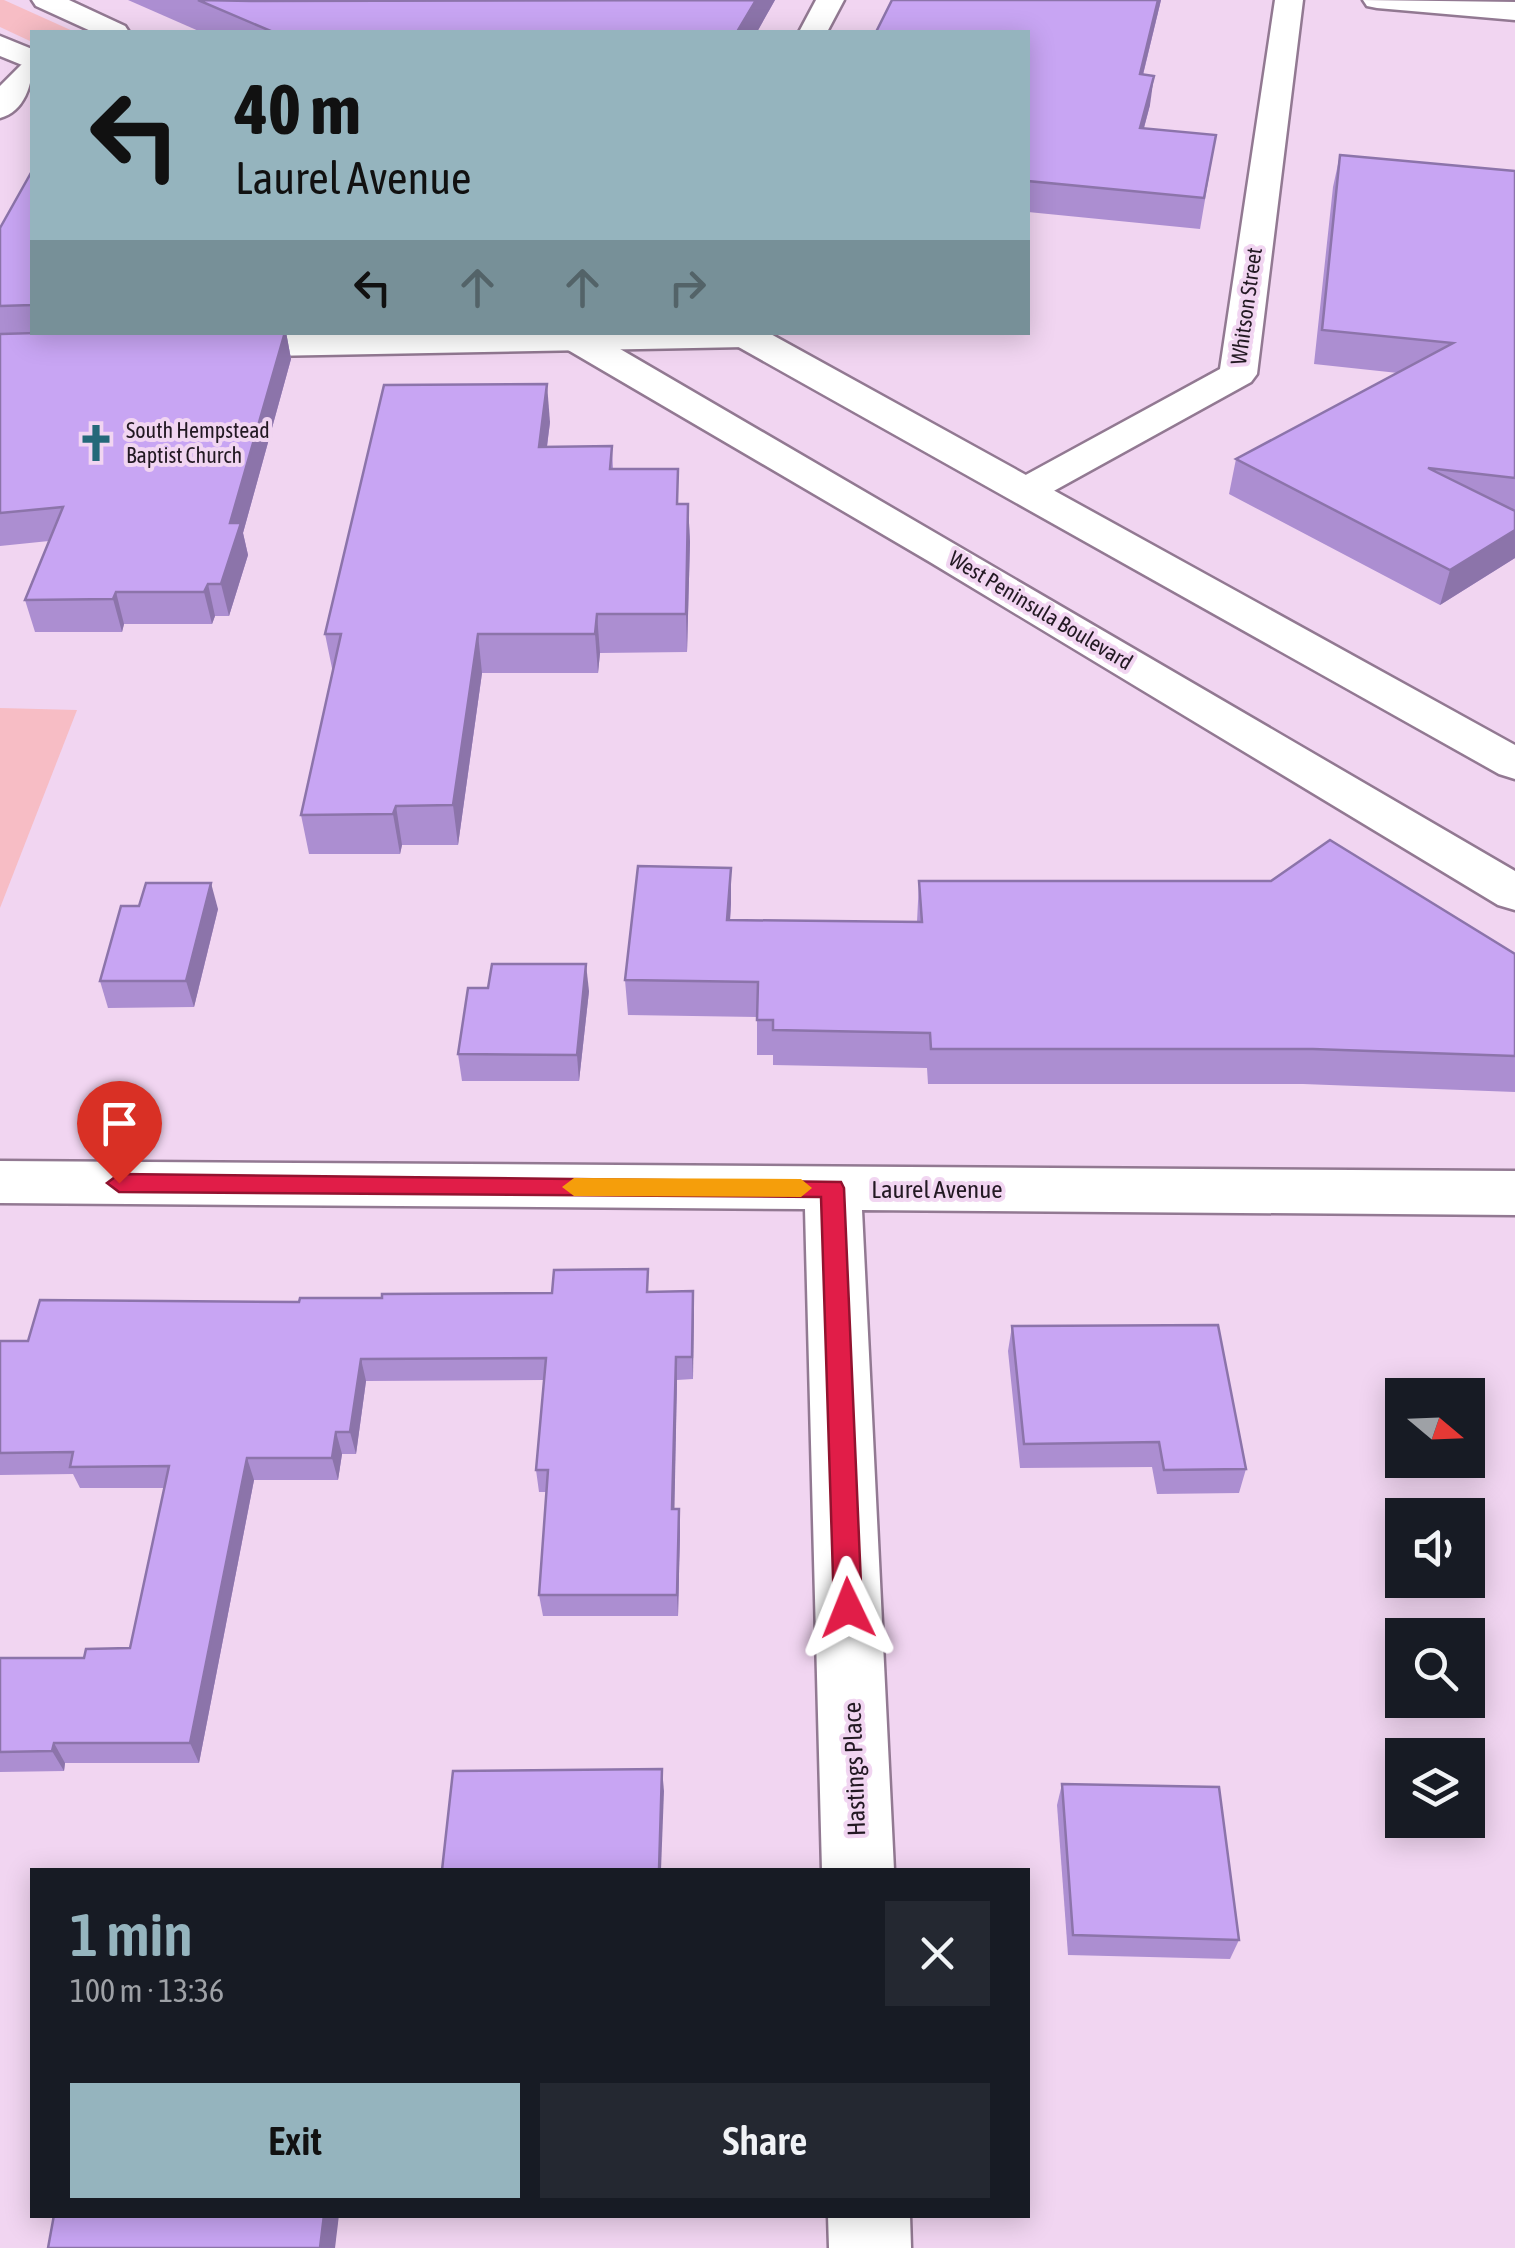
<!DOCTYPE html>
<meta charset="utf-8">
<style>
:root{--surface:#171b24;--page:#242831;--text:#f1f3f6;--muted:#9ea1a6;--accent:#95b4be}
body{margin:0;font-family:"Asap Condensed",sans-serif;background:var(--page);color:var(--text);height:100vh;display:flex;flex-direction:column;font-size:38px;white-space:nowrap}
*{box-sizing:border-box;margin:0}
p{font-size:32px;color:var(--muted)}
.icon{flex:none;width:55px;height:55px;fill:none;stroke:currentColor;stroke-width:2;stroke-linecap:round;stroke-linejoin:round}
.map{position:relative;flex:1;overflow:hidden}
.side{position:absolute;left:30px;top:1868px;width:1000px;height:350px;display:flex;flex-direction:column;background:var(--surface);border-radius:0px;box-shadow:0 5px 25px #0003}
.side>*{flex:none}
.guide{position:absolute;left:30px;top:30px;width:1000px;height:305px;border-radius:0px;box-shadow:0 5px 25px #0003;background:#95b4be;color:#111;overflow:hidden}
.needle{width:65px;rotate:109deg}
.controls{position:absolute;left:1385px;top:1378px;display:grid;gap:20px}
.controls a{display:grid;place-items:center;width:100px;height:100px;border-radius:0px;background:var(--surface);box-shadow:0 5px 25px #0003;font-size:50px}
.pin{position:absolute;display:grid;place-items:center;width:85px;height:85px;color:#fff;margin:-102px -42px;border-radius:50% 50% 50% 0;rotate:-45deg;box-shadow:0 0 10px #0007}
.pin .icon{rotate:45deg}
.me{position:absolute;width:110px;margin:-55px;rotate:358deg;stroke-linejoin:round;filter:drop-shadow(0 0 8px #0008)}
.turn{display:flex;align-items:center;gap:35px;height:210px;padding:0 40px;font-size:45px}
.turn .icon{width:130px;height:130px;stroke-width:2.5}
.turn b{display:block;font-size:70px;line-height:85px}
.lanes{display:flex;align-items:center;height:95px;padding:0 40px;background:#0003;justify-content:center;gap:50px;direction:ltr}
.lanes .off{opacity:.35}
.round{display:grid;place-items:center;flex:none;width:105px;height:105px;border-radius:0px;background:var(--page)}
.head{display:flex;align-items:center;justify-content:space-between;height:170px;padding:0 40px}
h1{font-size:60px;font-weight:600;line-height:75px;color:var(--accent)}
.primary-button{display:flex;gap:20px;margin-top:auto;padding:20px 40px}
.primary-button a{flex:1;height:115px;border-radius:0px;background:var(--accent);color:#111;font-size:40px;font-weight:600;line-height:115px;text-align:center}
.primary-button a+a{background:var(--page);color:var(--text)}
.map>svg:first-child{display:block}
.green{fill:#f7bdc5}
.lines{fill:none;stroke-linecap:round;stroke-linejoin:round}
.minor-casing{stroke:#927992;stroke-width:5}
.primary-casing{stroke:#927992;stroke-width:5}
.minor{fill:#fff;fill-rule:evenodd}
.primary{fill:#fff;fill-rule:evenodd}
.wall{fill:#ac8ed1}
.shaded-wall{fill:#8c74aa}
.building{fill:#c8a5f3;stroke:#8c74aa;stroke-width:2.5}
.route{fill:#e11d48;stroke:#92132f;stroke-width:2.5}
.slow{fill:#f59e0b}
.labels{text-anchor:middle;stroke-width:8;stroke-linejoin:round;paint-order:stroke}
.far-street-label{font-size:22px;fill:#231923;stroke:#f1d5f1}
.far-poi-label{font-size:22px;fill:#231923;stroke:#f1d5f1;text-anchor:start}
.street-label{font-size:25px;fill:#231923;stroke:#f1d5f1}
</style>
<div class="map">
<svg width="1515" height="2248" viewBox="0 0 1515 2248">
<rect width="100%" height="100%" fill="#f1d5f1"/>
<g class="green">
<polygon points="0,0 4,0 75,32 32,32 32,42 0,27"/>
<polygon points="0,708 77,710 0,908"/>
</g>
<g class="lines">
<g class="minor-casing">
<g id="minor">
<polygon points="816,0 844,0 827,32 799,32"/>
<polygon points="1275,0 1303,0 1257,374 1251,382 1041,498 1027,502 1013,498 1007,490 1013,482 1220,369"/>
<polygon points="1363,0 1515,2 1515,20 1377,8 1367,6"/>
<path d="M32,62c1,22 -8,50 -32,56v-32l21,-21z"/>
<polygon points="351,332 762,332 764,336 759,344 746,347 214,357 201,354 196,346 201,338 214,335"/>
<polygon points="0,1161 1515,1171 1515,1215 862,1210 894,1870 822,1870 805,1209 0,1203"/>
<polygon points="828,2215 910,2215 911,2248 829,2248"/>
</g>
</g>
<g class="primary-casing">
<g id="primary">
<polygon points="32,0 69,0 125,26 129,32 93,32 36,6"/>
<polygon points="0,36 32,49 32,69 0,56"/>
<polygon points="546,332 591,332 1515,871 1515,910 1498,905 930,562 551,340"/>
<polygon points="721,332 767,332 1515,745 1515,779 1499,774 726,340"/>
</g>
</g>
<use href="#minor" class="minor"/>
<use href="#primary" class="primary"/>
</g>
<g class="wall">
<polygon points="128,0 775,0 757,32 201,32"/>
<polygon points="892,0 1161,0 1143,75 1150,105 1144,128 1216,135 1200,229 1028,212 1028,32"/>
<polygon points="1340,155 1515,171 1515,558 1440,605 1229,494 1236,459 1398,373 1314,364 1333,187"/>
<polygon points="32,171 32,332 286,332 291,359 243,533 248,555 229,616 215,616 212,624 124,624 122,632 35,632 25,600 49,541 0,546 0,228"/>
<polygon points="550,422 547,447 612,446 613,469 679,504 688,504 690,542 687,652 600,653 598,673 482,673 458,845 402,845 400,854 309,854 301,815 333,673 325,634"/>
<polygon points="919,881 1515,954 1515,1092 1303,1084 928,1084 927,1068 773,1065 773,1055 757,1055 757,1017 628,1015 625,980 731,903 730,920 917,922"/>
<polygon points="139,906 218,909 194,1007 108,1008 100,981"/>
<polygon points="488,988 589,991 579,1081 462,1081 458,1054"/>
<polygon points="693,1291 693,1379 677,1380 674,1509 679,1509 680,1531 678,1616 543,1616 539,1595 547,1492 539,1492 536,1470 544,1380 366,1381 356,1454 342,1454 338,1480 254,1480 199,1763 65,1763 64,1771 0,1772 0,1658 84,1658 130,1648 164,1488 80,1488 73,1474 0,1475 0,1341 28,1341 299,1302"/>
<polygon points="1012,1326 1246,1469 1239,1493 1157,1494 1152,1467 1020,1468 1008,1351"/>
<polygon points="1062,1784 1239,1940 1230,1959 1068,1955 1057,1805"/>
</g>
<g class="shaded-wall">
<polygon points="756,0 775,0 757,32 737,32"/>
<polygon points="1158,0 1161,0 1136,103 1140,74"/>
<polygon points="1154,76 1150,105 1136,157 1140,128"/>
<polygon points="285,332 286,332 291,359 243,533 248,555 229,616 221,584 230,523"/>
<polygon points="547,384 550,422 542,484 539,447"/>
<polygon points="688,504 690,542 687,652 686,614"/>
<polygon points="1515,530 1515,558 1440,605 1450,570"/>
<polygon points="208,584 215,616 212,624 204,592"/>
<polygon points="116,592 124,624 122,632 113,599"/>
<polygon points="597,614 600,653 598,673 595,634"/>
<polygon points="478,634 482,673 458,845 453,805"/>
<polygon points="396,806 402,845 400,854 393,814"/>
<polygon points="731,868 731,903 728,955 727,920"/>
<polygon points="211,883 218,909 194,1007 186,981"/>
<polygon points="586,964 589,991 579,1081 577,1055"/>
<polygon points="693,1291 694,1314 693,1379 692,1357"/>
<polygon points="676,1357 677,1380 674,1531 672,1509"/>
<polygon points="361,1359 366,1381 356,1454 350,1432"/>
<polygon points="336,1432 342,1454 338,1480 332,1458"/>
<polygon points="247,1458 254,1480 199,1763 190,1743"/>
<polygon points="679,1509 680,1531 678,1616 677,1595"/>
<polygon points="54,1743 65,1763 64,1771 52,1751"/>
<polygon points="662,1769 664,1791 661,1870 659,1870"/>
<polygon points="324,2215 339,2215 335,2248 320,2248"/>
</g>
<g class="building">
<polygon points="198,0 251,1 756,0 737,32 273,32"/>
<polygon points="892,0 1158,0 1140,74 1154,76 1140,128 1216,135 1204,198 1028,181 1028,32 876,32"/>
<polygon points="1340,155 1515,171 1515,478 1428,468 1515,511 1515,530 1450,570 1236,459 1453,343 1322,330"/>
<polygon points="32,171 32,305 0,306 0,228"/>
<polygon points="75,332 285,332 230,523 241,523 221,584 208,584 204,592 116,592 113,599 25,600 63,507 0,513 0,334"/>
<polygon points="547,384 539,447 612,446 610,469 678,469 677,504 688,504 686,614 597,614 595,634 478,634 453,805 396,806 393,814 301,815 341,634 325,634 384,385"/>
<polygon points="1330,840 1515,954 1515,1056 1313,1049 931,1049 930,1033 773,1030 773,1020 757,1020 758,982 625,980 638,866 731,868 727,920 922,922 919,881 1271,881"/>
<polygon points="146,883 211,883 186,981 100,981 121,906 139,906"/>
<polygon points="492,964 586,964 577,1055 458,1054 468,988 488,988"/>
<polygon points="648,1269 647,1292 693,1291 692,1357 676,1357 672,1509 679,1509 677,1595 539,1595 548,1470 536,1470 546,1358 361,1359 350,1432 336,1432 332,1458 247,1458 190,1743 54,1743 52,1751 0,1752 0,1658 84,1658 86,1649 130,1648 169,1466 70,1467 73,1452 0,1453 0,1341 28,1341 40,1300 299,1302 300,1298 382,1298 382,1294 552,1293 554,1270"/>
<polygon points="1218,1325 1246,1469 1164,1470 1159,1442 1024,1444 1012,1326"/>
<polygon points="662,1769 659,1870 442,1870 453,1771"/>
<polygon points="1062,1784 1219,1787 1239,1940 1073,1935"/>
<polygon points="54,2215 324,2215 320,2248 48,2248"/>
</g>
<polygon class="route" points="119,1174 841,1182 844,1188 862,1608 858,1616 848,1620 839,1616 834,1608 821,1197 119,1192 107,1183"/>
<polygon class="slow" points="574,1178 801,1179 812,1188 801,1197 574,1196 562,1187"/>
<defs>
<g id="church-bare" transform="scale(3)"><path d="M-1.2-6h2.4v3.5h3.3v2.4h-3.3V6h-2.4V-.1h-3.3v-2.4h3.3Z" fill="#246879" stroke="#f1d5f1" stroke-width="2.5" paint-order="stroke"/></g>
</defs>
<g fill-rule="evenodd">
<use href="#church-bare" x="96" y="443"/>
</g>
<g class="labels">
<g class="far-street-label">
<text transform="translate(1246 306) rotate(-82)" y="8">Whitson Street</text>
<text transform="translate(1041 610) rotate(31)" y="8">West Peninsula Boulevard</text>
</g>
<g class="far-poi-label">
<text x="126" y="438">South Hempstead<tspan x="126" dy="25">Baptist Church</tspan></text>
</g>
<g class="street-label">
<text x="937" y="1198">Laurel Avenue</text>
<text transform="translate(854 1769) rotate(-92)" y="9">Hastings Place</text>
</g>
</g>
</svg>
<div class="controls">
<a><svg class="needle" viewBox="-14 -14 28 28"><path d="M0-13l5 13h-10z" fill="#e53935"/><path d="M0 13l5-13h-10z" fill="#9ea1a6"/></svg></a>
<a><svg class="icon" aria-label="sound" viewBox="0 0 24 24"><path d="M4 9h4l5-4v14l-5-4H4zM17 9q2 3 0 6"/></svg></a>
<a><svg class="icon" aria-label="search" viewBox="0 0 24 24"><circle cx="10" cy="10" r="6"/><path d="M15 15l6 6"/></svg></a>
<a><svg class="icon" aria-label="layers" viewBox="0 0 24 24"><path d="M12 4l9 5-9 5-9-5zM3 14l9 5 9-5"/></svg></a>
</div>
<div class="pin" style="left:119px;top:1183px;background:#d93025"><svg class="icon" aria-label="arrive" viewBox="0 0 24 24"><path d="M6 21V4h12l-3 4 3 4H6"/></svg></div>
<svg class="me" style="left:848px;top:1608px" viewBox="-20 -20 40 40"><path d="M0-17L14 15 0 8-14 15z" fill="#e11d48" stroke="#fff" stroke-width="4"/></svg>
<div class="guide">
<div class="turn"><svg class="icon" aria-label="left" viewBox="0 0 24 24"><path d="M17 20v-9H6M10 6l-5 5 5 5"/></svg><div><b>40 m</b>Laurel Avenue</div></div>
<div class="lanes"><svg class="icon" aria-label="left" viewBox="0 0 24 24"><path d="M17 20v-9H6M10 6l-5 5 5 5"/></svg><svg class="icon off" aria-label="ahead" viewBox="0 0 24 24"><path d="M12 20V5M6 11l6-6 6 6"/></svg><svg class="icon off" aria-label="ahead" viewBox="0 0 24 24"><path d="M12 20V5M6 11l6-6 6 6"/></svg><svg class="icon off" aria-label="right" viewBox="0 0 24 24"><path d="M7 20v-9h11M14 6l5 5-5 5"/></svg></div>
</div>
<section class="side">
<div class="head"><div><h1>1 min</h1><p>100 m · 13:36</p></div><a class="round"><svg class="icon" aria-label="close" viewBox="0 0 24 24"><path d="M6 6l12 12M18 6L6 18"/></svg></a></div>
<div class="primary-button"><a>Exit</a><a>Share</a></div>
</section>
</div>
